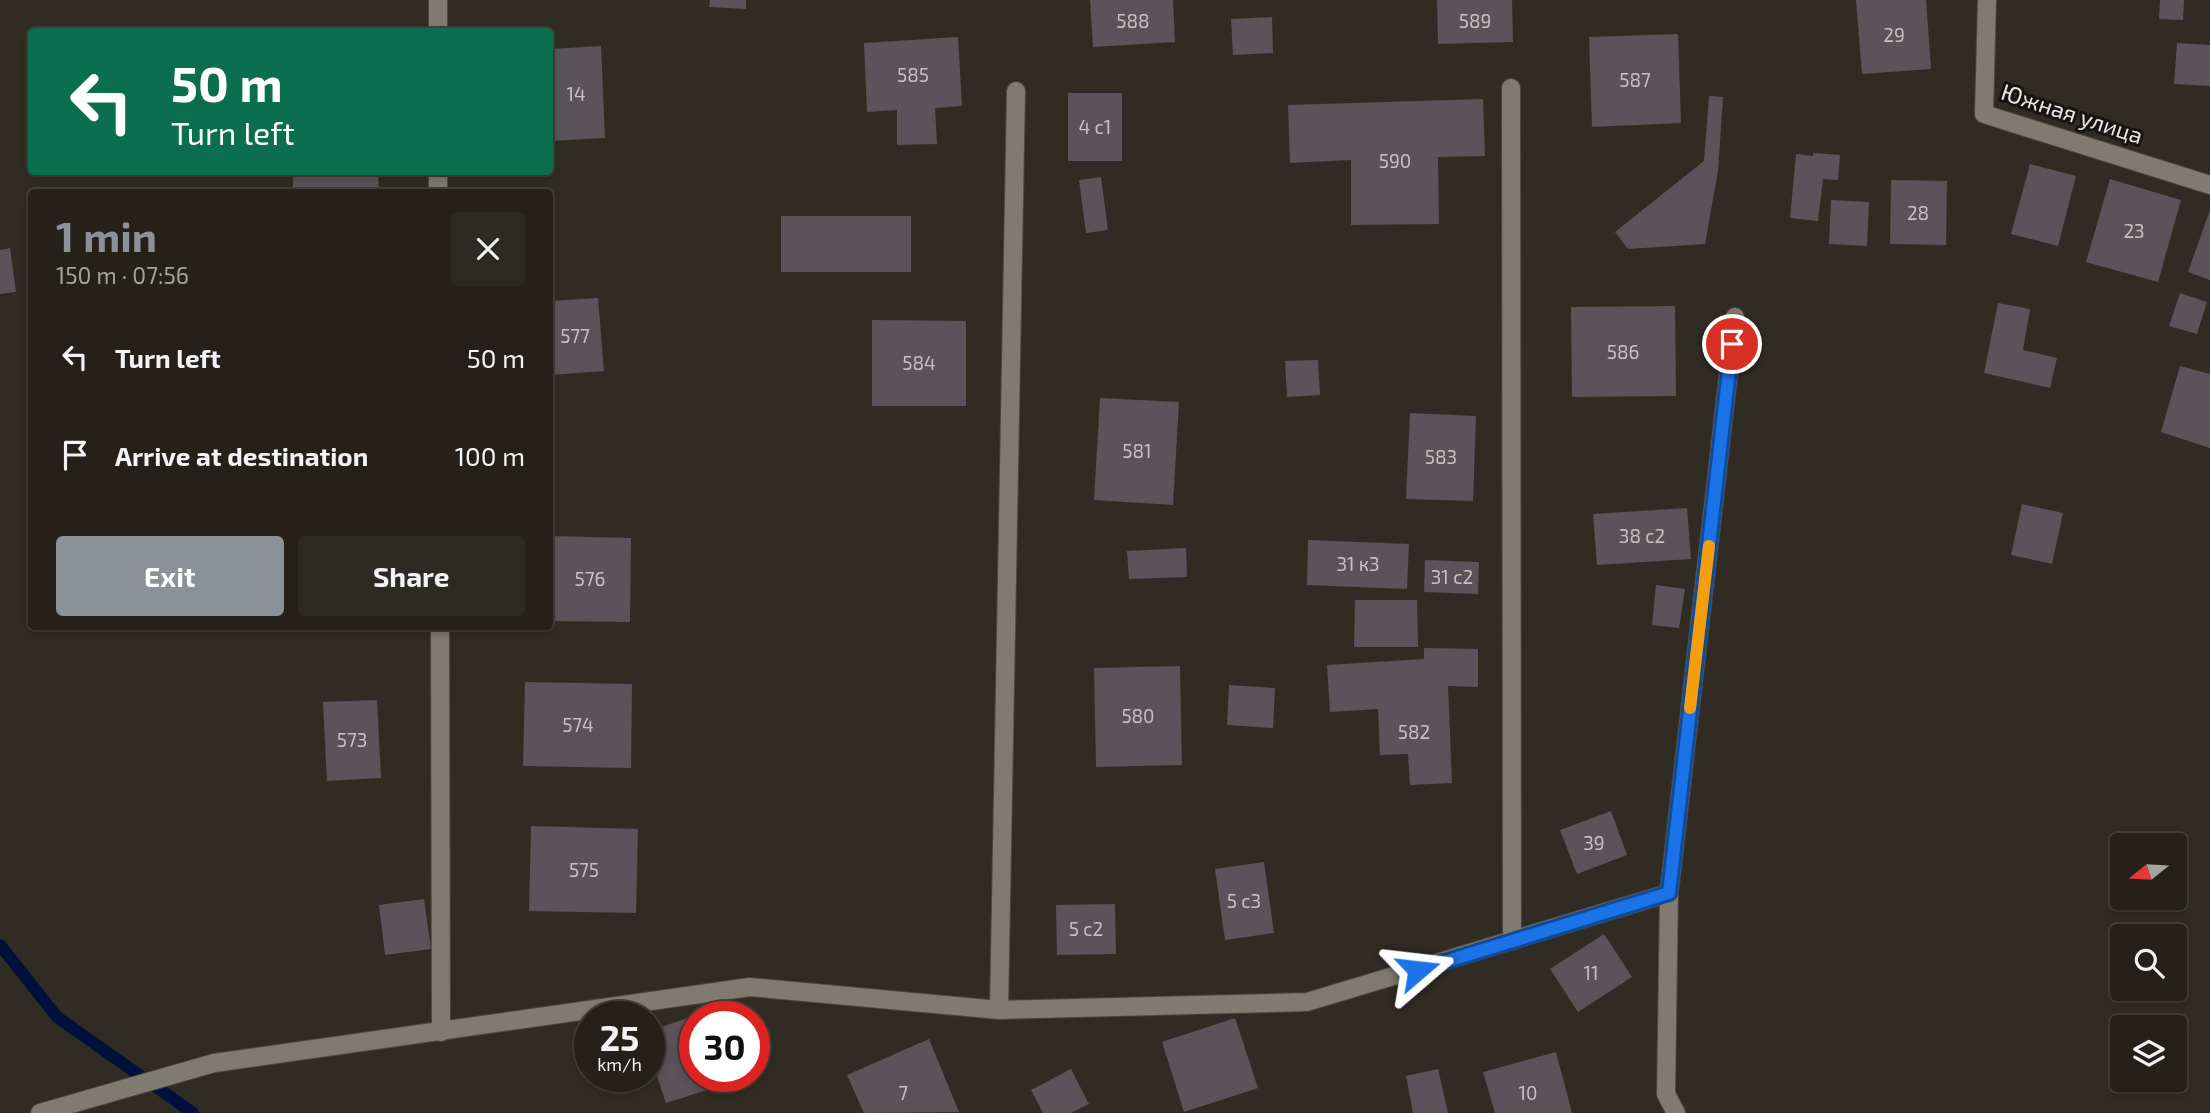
<!DOCTYPE html>
<meta charset="utf-8">
<style>
:root{--surface:#25211a;--page:#2d2923;--text:#f1f3f6;--muted:#a3a3a2;--line:#423e39;--accent:#8c9099}
body{margin:0;font-family:"Exo 2",sans-serif;background:var(--page);color:var(--text);height:100vh;display:flex;flex-direction:column;font-size:26px;white-space:nowrap}
*{box-sizing:border-box;margin:0}
p{font-size:23px;color:var(--muted)}
.icon{flex:none;width:38px;height:38px;fill:none;stroke:currentColor;stroke-width:2;stroke-linecap:round;stroke-linejoin:round}
.map{position:relative;flex:1;overflow:hidden}
.sheet{position:absolute;left:28px;top:189px;width:525px;height:441px;display:flex;flex-direction:column;background:var(--surface);border-radius:7px;box-shadow:0 4px 10px #0003,0 0 0 2px var(--line)}
.sheet>*{flex:none}
.banner{position:absolute;left:28px;top:28px;width:525px;height:147px;border-radius:7px;box-shadow:0 4px 10px #0003,0 0 0 2px var(--line);background:#0b6e4f;color:#fff;overflow:hidden}
.needle{width:46px;rotate:252deg}
.tools{position:absolute;left:2110px;top:833px;display:grid;gap:14px}
.tools a{display:grid;place-items:center;width:77px;height:77px;border-radius:7px;background:var(--surface);box-shadow:0 4px 10px #0003,0 0 0 2px var(--line);font-size:35px}
.speed{position:absolute;left:574px;top:1001px;display:flex;gap:14px;font-size:35px;font-weight:700;text-align:center}
.speed>*{display:grid;place-content:center;width:91px;height:91px;border-radius:50%;background:var(--surface);box-shadow:0 4px 10px #0003,0 0 0 2px var(--line);line-height:1}
.speed small{font-size:18px;font-weight:400}
.speed .limit{border:10px solid #d22;background:#fff;color:#111}
.pin{position:absolute;display:grid;place-items:center;width:60px;height:60px;color:#fff;margin:-30px;border:4px solid #fff;border-radius:50%;box-shadow:0 2px 7px #0007}
.me{position:absolute;width:77px;margin:-38px;rotate:73deg;stroke-linejoin:round;filter:drop-shadow(0 0 5px #0008)}
.turn{display:flex;align-items:center;gap:24px;height:147px;padding:0 28px;font-size:32px}
.turn .icon{width:91px;height:91px;stroke-width:2.5}
.turn b{display:block;font-size:49px;line-height:60px}
.round{display:grid;place-items:center;flex:none;width:74px;height:74px;border-radius:7px;background:var(--page)}
.headline{display:flex;align-items:center;justify-content:space-between;height:119px;padding:0 28px}
h1{font-size:42px;font-weight:700;line-height:52px;color:var(--accent)}
.action{display:flex;gap:14px;margin-top:auto;padding:14px 28px}
.action a{flex:1;height:80px;border-radius:7px;background:var(--accent);color:#fff;font-size:28px;font-weight:700;line-height:80px;text-align:center}
.action a+a{background:var(--page);color:var(--text)}
ul{padding:0;list-style:none}
li{display:flex;align-items:center;gap:21px;height:98px;padding:0 28px}
li div{flex:1}
li b{display:block;font-size:26px}
li em{font-style:normal}
.map>svg:first-child{display:block}
.lines{fill:none;stroke-linecap:round;stroke-linejoin:round}
.stream{stroke:#00103c;stroke-width:12}
.building{fill:#5c5259}
.minor-casing{stroke:#4b473f;stroke-width:20}
.minor{stroke:#807a70;stroke-width:18}
.route-casing{stroke:#114b97;stroke-width:18}
.route{stroke:#1a73e8;stroke-width:12}
.slow{stroke:#f59e0b;stroke-width:12}
.labels{text-anchor:middle;stroke-width:6;stroke-linejoin:round;paint-order:stroke}
.number-label{font-size:19px;fill:#c6c2bf}
.street-label{font-size:23px;fill:#eae7e1;stroke:#171511}
</style>
<div class="map">
<svg width="2210" height="1113" viewBox="0 0 2210 1113">
<rect width="100%" height="100%" fill="#312c23"/>
<g class="lines">
<polyline class="stream" points="0,945 57,1017 193,1113"/>
</g>
<g class="building">
<polygon points="710,0 746,0 746,9 709,7"/>
<polygon points="1090,0 1173,0 1175,42 1093,47"/>
<polygon points="1437,0 1512,0 1513,42 1438,44"/>
<polygon points="1856,0 1926,0 1931,69 1862,74"/>
<polygon points="2160,0 2184,0 2183,20 2159,19"/>
<polygon points="1272,17 1273,53 1233,55 1231,19"/>
<polygon points="1678,34 1681,123 1592,127 1589,37"/>
<polygon points="958,37 962,106 935,108 937,144 897,145 897,110 867,112 864,43"/>
<polygon points="2177,43 2210,45 2210,86 2174,84"/>
<polygon points="601,46 605,138 550,141 550,49"/>
<rect x="1068" y="93" width="54" height="68"/>
<polygon points="1709,96 1723,97 1718,171 1705,244 1628,249 1615,232 1704,161"/>
<polygon points="1483,99 1485,156 1438,157 1439,224 1351,225 1351,160 1290,163 1288,105"/>
<polygon points="1813,153 1840,155 1838,180 1823,179 1818,221 1790,218 1796,154 1813,156"/>
<polygon points="2030,164 2076,176 2058,246 2011,234"/>
<polygon points="293,172 378,172 379,192 293,192"/>
<polygon points="1101,177 1108,230 1086,233 1079,180"/>
<polygon points="2110,179 2181,200 2158,282 2086,262"/>
<polygon points="1891,180 1947,181 1946,245 1890,244"/>
<polygon points="1831,200 1869,202 1867,246 1829,244"/>
<polygon points="550,208 555,208 554,249 550,249"/>
<polygon points="2210,210 2210,280 2188,272"/>
<rect x="781" y="216" width="130" height="56"/>
<polygon points="10,248 16,292 0,294 0,250"/>
<polygon points="2180,293 2207,302 2197,334 2169,326"/>
<polygon points="598,298 604,371 550,375 550,301"/>
<polygon points="1998,303 2030,309 2023,350 2057,358 2050,388 1984,373"/>
<polygon points="1675,306 1676,396 1572,397 1571,307"/>
<polygon points="872,320 966,321 966,406 872,406"/>
<polygon points="1318,360 1320,395 1287,397 1285,361"/>
<polygon points="2180,366 2210,374 2210,448 2161,432"/>
<polygon points="1100,398 1179,402 1173,505 1094,500"/>
<polygon points="1410,413 1476,416 1473,501 1406,499"/>
<polygon points="2022,504 2063,513 2052,564 2011,555"/>
<polygon points="1687,508 1691,559 1597,565 1593,514"/>
<polygon points="550,536 631,538 630,622 550,621"/>
<polygon points="1308,540 1409,544 1407,589 1307,585"/>
<polygon points="1186,548 1187,577 1129,579 1127,551"/>
<polygon points="1425,560 1479,562 1478,594 1424,592"/>
<polygon points="1656,585 1685,589 1679,628 1652,625"/>
<polygon points="1355,600 1417,600 1418,647 1354,647"/>
<polygon points="1424,648 1478,649 1478,687 1448,686 1452,783 1410,785 1408,754 1380,755 1378,709 1330,712 1327,665 1424,659"/>
<polygon points="1180,666 1182,765 1096,767 1094,668"/>
<polygon points="525,682 632,684 631,768 523,766"/>
<polygon points="1229,685 1275,688 1273,728 1227,725"/>
<polygon points="377,700 381,778 327,781 323,702"/>
<polygon points="1611,811 1627,855 1577,874 1560,830"/>
<polygon points="531,826 638,829 636,913 529,911"/>
<polygon points="1264,862 1274,933 1225,940 1215,869"/>
<polygon points="424,899 431,949 385,955 379,905"/>
<polygon points="1115,904 1116,954 1057,955 1056,905"/>
<polygon points="1604,934 1632,977 1578,1012 1550,969"/>
<polygon points="706,1012 708,1017 695,1017 695,1076 727,1076 729,1083 666,1103 649,1052 649,1031"/>
<polygon points="1235,1018 1258,1088 1184,1112 1162,1042"/>
<polygon points="929,1039 959,1112 864,1113 847,1075"/>
<polygon points="1556,1052 1572,1113 1495,1113 1483,1072"/>
<polygon points="1071,1069 1089,1104 1071,1113 1043,1113 1031,1090"/>
<polygon points="1438,1069 1448,1113 1413,1113 1406,1076"/>
</g>
<g class="lines">
<g class="minor-casing">
<g id="minor">
<polyline points="438,0 438,32"/>
<polyline points="1987,0 1984,114 2210,185"/>
<polyline points="1511,88 1512,941"/>
<polyline points="438,172 438,192"/>
<polyline points="440,626 441,1032"/>
<polyline points="999,1010 1016,91"/>
<polyline points="40,1113 214,1063 750,987 999,1010 1307,1002 1669,893"/>
<polyline points="1676,1113 1666,1094 1669,893 1735,317"/>
</g>
</g>
<use href="#minor" class="minor"/>
</g>
<g class="lines">
<g class="route-casing">
<polyline id="route" points="1418,970 1669,893 1732,344"/>
</g>
<use href="#route" class="route"/>
<polyline class="slow" points="1690,708 1709,546"/>
</g>
<g class="labels">
<g class="number-label">
<text x="1133" y="28">588</text>
<text x="1475" y="28">589</text>
<text x="1894" y="42">29</text>
<text x="913" y="82">585</text>
<text x="1635" y="87">587</text>
<text x="576" y="101">14</text>
<text x="1095" y="134">4 с1</text>
<text x="1395" y="168">590</text>
<text x="1918" y="220">28</text>
<text x="2134" y="238">23</text>
<text x="575" y="343">577</text>
<text x="1623" y="359">586</text>
<text x="919" y="370">584</text>
<text x="1137" y="458">581</text>
<text x="1441" y="464">583</text>
<text x="1642" y="543">38 с2</text>
<text x="1358" y="571">31 к3</text>
<text x="1452" y="584">31 с2</text>
<text x="590" y="586">576</text>
<text x="1138" y="723">580</text>
<text x="578" y="732">574</text>
<text x="1414" y="739">582</text>
<text x="352" y="747">573</text>
<text x="1594" y="850">39</text>
<text x="584" y="877">575</text>
<text x="1244" y="908">5 с3</text>
<text x="1086" y="936">5 с2</text>
<text x="1591" y="980">11</text>
<text x="903" y="1100">7</text>
<text x="1528" y="1100">10</text>
</g>
<g class="street-label">
<text transform="translate(2072 114) rotate(18)" y="8">Южная улица</text>
</g>
</g>
</svg>
<div class="tools">
<a><svg class="needle" viewBox="-14 -14 28 28"><path d="M0-13l5 13h-10z" fill="#e53935"/><path d="M0 13l5-13h-10z" fill="#a3a3a2"/></svg></a>
<a><svg class="icon" aria-label="search" viewBox="0 0 24 24"><circle cx="10" cy="10" r="6"/><path d="M15 15l6 6"/></svg></a>
<a><svg class="icon" aria-label="layers" viewBox="0 0 24 24"><path d="M12 4l9 5-9 5-9-5zM3 14l9 5 9-5"/></svg></a>
</div>
<div class="speed"><div>25<small>km/h</small></div><div class="limit">30</div></div>
<div class="pin" style="left:1732px;top:344px;background:#d93025"><svg class="icon" aria-label="arrive" viewBox="0 0 24 24"><path d="M6 21V4h12l-3 4 3 4H6"/></svg></div>
<svg class="me" style="left:1418px;top:970px" viewBox="-20 -20 40 40"><path d="M0-17L14 15 0 8-14 15z" fill="#1a73e8" stroke="#fff" stroke-width="4"/></svg>
<div class="banner">
<div class="turn"><svg class="icon" aria-label="left" viewBox="0 0 24 24"><path d="M17 20v-9H6M10 6l-5 5 5 5"/></svg><div><b>50 m</b>Turn left</div></div>
</div>
<section class="sheet">
<div class="headline"><div><h1>1 min</h1><p>150 m · 07:56</p></div><a class="round"><svg class="icon" aria-label="close" viewBox="0 0 24 24"><path d="M6 6l12 12M18 6L6 18"/></svg></a></div>
<ul>
<li><svg class="icon" aria-label="left" viewBox="0 0 24 24"><path d="M17 20v-9H6M10 6l-5 5 5 5"/></svg><div><b>Turn left</b></div><em>50 m</em></li>
<li><svg class="icon" aria-label="arrive" viewBox="0 0 24 24"><path d="M6 21V4h12l-3 4 3 4H6"/></svg><div><b>Arrive at destination</b></div><em>100 m</em></li>
</ul>
<div class="action"><a>Exit</a><a>Share</a></div>
</section>
</div>
